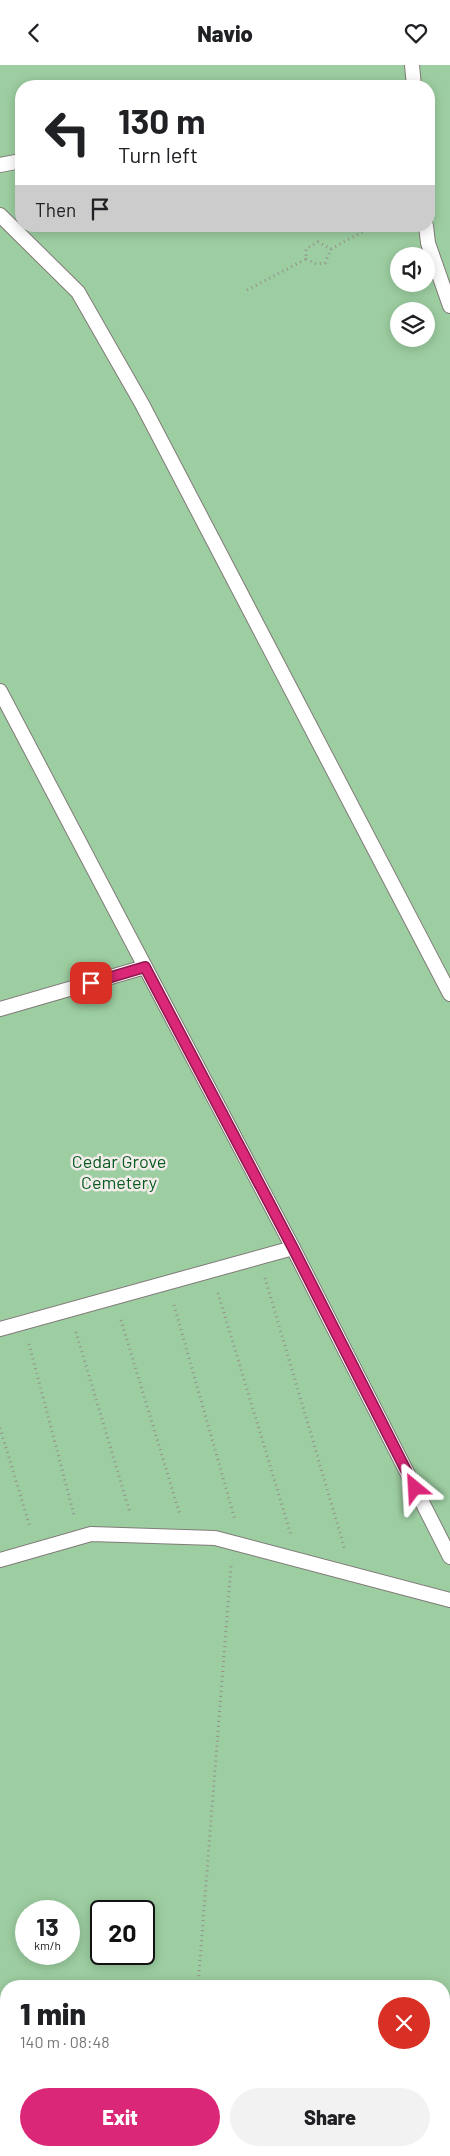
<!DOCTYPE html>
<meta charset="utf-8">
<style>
:root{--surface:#fff;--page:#f2f2f2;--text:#202124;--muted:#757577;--accent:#db2777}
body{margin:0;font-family:Barlow,sans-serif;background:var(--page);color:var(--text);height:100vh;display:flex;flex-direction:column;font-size:19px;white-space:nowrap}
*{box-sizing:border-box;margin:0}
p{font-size:16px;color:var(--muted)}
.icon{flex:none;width:28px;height:28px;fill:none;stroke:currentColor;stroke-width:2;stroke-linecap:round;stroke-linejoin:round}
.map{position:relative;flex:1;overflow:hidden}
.panel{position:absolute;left:0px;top:1915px;width:450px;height:176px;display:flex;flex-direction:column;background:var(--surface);border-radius:20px 20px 0 0;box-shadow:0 2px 12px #0003}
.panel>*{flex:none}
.top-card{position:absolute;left:15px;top:15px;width:420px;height:152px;border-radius:20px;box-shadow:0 2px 12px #0003;background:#fff;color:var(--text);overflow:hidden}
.tools{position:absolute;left:390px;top:182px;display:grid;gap:10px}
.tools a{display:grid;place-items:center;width:45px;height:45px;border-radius:50%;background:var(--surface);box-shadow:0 2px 12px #0003;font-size:25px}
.speed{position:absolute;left:15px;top:1835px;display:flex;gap:10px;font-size:25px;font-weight:700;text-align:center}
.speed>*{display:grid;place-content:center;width:65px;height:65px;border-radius:50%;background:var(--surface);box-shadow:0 2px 12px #0003;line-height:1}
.speed small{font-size:12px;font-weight:400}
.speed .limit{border:2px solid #111;border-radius:8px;background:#fff;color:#111}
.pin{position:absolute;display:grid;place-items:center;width:42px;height:42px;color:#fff;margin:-21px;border-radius:10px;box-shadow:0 2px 8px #0006}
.me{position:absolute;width:55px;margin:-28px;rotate:333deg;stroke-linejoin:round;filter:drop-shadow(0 0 4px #0008)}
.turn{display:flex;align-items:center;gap:18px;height:105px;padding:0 20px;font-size:22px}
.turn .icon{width:65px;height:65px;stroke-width:2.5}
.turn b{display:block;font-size:35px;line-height:42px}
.then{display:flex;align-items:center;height:48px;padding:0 20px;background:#0003;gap:10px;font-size:19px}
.round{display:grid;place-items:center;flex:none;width:52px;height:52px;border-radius:26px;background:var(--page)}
.overview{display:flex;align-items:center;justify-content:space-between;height:85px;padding:0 20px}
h1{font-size:30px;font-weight:800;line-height:38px}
.button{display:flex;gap:10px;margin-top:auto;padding:10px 20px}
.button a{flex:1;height:58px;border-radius:30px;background:var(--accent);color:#fff;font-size:20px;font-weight:800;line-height:58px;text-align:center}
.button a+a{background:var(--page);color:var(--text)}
header{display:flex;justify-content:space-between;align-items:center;height:65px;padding:0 20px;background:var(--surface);font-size:22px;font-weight:800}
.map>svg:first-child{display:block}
.green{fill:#9dcea1;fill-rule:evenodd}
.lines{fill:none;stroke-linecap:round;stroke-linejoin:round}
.service-casing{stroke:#807b78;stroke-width:16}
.path{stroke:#94908e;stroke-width:3;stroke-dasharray:1 4;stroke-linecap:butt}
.service{stroke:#fff;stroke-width:14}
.route-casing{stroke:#8e194d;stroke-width:12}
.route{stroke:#db2777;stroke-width:9}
.labels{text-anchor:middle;stroke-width:5;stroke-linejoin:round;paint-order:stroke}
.park-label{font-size:18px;fill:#085b21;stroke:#f2edea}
</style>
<header><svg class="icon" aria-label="back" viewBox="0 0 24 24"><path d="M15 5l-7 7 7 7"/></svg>Navio<svg class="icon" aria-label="heart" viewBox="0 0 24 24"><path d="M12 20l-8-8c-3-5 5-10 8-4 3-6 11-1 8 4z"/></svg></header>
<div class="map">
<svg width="450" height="2091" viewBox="0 0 450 2091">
<rect width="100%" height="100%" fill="#e5e0dd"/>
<path class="green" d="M0,0h450v2091h-450zM21,21h408v140h-408zM399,191h27v28h-27zM399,246h27v28h-27zM26,1846h43v43h-43zM101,1846h43v43h-43zM6,1921h438v164h-438z"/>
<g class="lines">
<g class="service-casing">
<g id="service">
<polyline points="412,0 414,21"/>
<polyline points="0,100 21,96"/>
<polyline points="0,150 78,227 142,339 450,929"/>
<polyline points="426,161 428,178 450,241"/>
<polyline points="0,626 293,1183 450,1492"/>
<polyline points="0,944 145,902"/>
<polyline points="0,1264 293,1183"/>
<polyline points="0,1495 91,1469 215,1473 450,1535"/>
<polyline points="0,2008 6,2008"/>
<polyline points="444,2045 450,2046"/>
</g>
</g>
<g class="path">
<polyline points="306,194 316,199 325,198 331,184"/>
<polyline points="247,225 306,194 306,184 318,177 331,184 373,161"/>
<polyline points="265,1213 345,1485"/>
<polyline points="218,1228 291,1470"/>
<polyline points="174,1240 235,1455"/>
<polyline points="121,1255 180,1450"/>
<polyline points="76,1267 130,1448"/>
<polyline points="29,1279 74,1450"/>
<polyline points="0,1363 30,1462"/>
<polyline points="198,1921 231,1501"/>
<polyline points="0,2070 6,2071"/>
<polyline points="16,2091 17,2085"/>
<polyline points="130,2091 130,2085"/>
<polyline points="184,2091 184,2085"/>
<polyline points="234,2091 234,2085"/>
<polyline points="334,2091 335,2085"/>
<polyline points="384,2091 385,2085"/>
<polyline points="434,2091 435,2085"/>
</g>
<use href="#service" class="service"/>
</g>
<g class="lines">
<g class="route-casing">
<polyline id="route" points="91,918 145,902 293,1183 415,1423"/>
</g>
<use href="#route" class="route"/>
</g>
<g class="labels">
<g class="park-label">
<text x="119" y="1103">Cedar Grove<tspan x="119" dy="21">Cemetery</tspan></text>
</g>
</g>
</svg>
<div class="tools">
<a><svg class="icon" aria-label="sound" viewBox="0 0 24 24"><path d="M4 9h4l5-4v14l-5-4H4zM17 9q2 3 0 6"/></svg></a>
<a><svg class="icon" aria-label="layers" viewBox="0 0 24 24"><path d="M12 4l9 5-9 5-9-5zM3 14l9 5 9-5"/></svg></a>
</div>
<div class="speed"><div>13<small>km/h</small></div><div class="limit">20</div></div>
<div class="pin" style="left:91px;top:918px;background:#d93025"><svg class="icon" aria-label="arrive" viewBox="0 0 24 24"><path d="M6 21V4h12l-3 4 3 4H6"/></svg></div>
<svg class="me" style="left:415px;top:1423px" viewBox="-20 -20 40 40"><path d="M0-17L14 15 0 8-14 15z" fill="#db2777" stroke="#fff" stroke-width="4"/></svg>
<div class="top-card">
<div class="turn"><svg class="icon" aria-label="left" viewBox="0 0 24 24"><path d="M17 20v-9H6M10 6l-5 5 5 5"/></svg><div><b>130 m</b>Turn left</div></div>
<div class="then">Then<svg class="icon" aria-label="arrive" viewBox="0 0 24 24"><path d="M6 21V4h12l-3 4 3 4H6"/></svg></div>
</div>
<section class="panel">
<div class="overview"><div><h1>1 min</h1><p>140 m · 08:48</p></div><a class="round" style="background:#d93025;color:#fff"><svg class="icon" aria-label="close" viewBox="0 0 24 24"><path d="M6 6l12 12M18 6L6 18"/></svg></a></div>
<div class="button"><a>Exit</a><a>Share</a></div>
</section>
</div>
